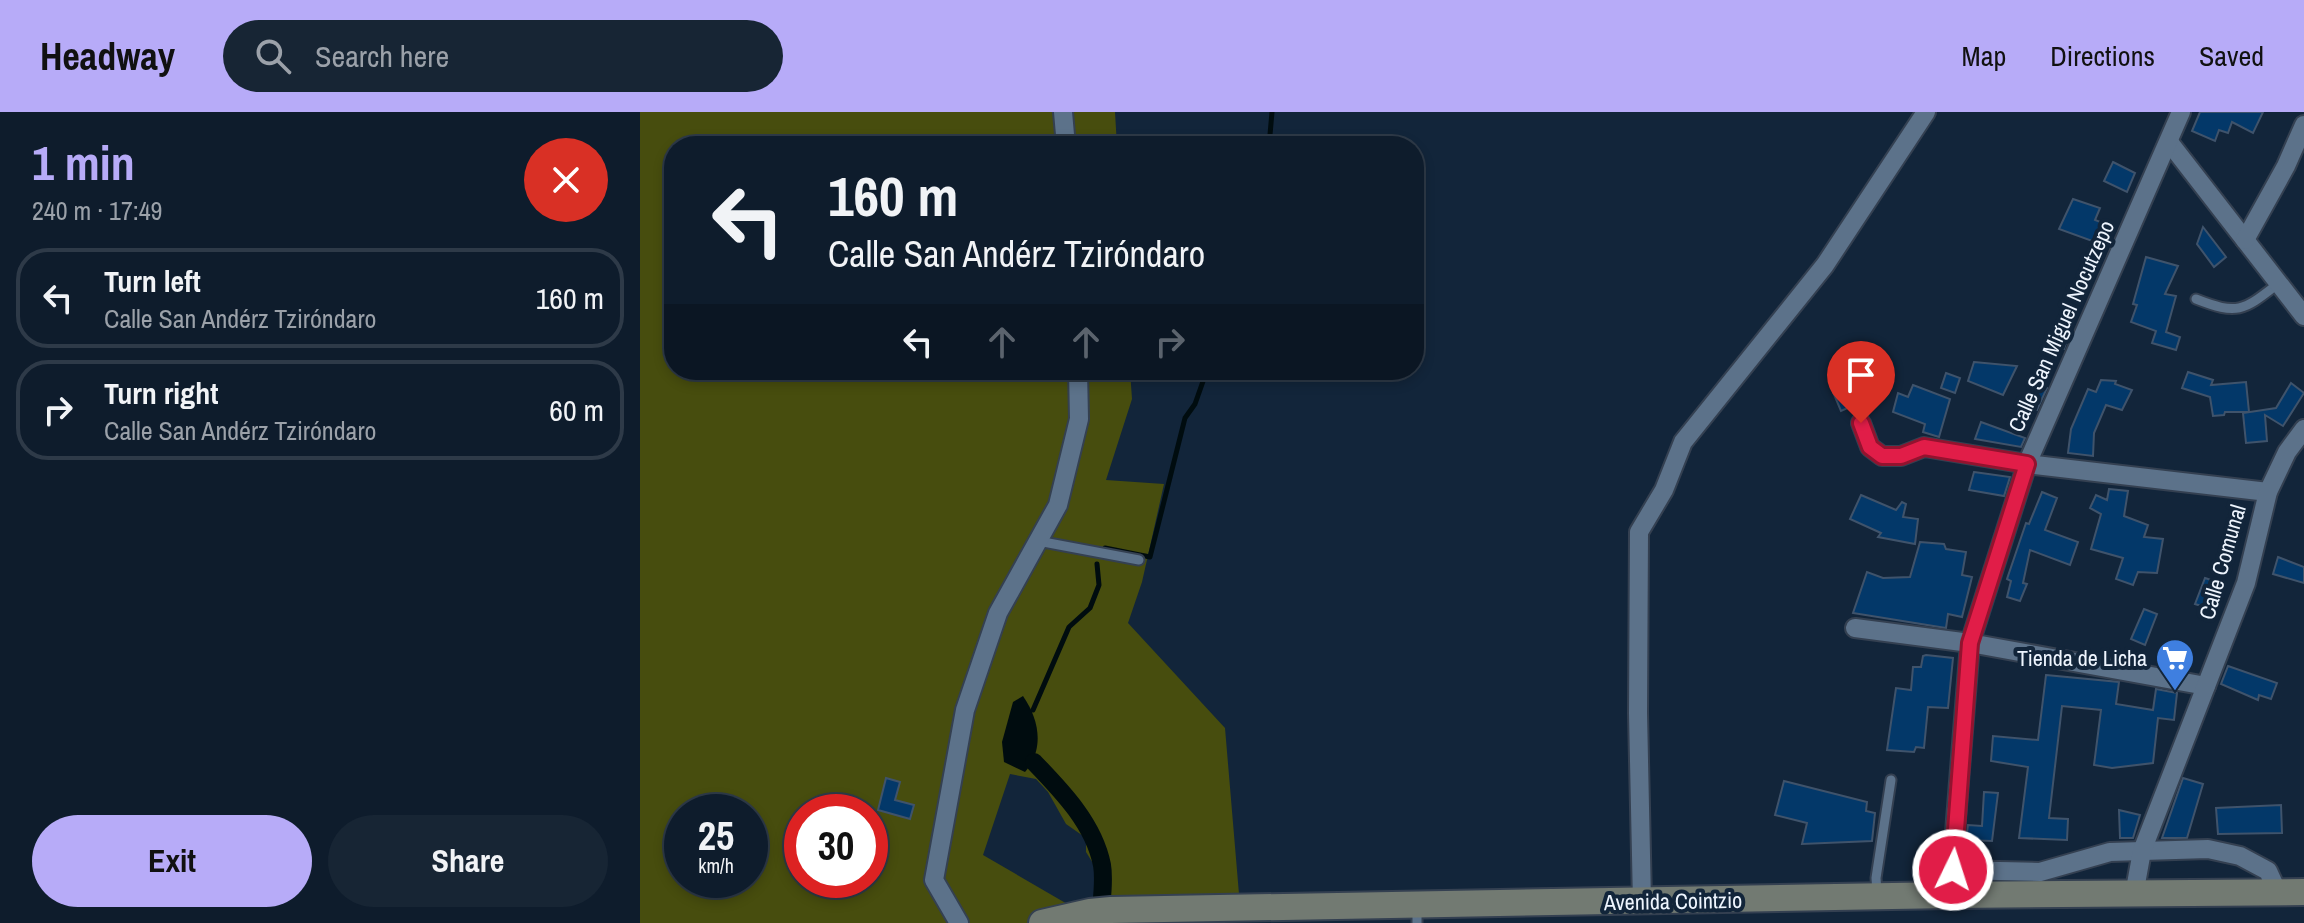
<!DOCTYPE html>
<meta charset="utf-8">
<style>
:root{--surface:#0e1c2c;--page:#172534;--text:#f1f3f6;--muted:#9ba1a9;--line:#2e3a48;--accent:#b7abf8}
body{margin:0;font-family:"Archivo Narrow",sans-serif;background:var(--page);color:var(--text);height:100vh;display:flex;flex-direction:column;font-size:30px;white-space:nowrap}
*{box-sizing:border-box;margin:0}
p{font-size:26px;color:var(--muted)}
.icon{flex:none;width:44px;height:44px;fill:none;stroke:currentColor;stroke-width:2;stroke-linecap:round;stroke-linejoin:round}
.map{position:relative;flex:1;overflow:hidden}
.panel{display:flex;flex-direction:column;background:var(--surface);width:640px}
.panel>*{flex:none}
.hud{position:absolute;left:24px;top:24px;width:760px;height:244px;border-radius:32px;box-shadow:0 4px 12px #0003,0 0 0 2px var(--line);background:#0e1c2c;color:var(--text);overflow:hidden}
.speed{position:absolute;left:24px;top:682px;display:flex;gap:16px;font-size:40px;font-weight:700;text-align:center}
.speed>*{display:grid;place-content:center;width:104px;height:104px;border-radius:50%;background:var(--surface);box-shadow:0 4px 12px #0003,0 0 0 2px var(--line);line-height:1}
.speed small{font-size:20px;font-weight:400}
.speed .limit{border:12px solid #d22;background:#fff;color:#111}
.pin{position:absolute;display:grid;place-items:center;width:68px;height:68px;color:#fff;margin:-82px -34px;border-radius:50% 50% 50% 0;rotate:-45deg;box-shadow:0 0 8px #0007}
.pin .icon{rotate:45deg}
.me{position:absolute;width:88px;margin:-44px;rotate:4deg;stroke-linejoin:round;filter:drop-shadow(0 0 6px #0008)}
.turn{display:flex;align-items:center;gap:28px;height:168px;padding:0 32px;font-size:36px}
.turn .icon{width:104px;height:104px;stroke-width:2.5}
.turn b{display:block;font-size:56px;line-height:68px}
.lanes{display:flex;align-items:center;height:76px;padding:0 32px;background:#0003;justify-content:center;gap:40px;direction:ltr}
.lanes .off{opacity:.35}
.round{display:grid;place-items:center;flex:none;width:84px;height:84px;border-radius:42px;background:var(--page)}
.overview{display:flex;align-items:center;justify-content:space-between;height:136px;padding:0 32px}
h1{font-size:48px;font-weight:800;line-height:60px;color:var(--accent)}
.action{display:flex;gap:16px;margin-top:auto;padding:16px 32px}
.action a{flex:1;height:92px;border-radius:48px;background:var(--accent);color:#111;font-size:32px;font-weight:800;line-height:92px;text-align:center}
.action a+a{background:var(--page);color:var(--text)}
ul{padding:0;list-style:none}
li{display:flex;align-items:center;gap:24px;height:100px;margin:0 16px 12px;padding:0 16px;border:4px solid var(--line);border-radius:32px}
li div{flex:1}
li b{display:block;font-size:30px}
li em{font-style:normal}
header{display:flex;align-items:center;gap:48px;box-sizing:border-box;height:112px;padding:0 40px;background:var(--accent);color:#111}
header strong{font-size:38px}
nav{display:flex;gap:44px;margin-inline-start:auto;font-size:28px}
.search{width:560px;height:72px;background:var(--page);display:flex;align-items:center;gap:20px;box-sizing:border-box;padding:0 28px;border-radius:44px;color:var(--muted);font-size:30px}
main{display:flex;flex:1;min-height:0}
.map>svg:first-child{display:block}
.green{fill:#474d0e;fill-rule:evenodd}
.water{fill:#000c0f}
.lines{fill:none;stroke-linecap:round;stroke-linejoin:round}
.stream{stroke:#000c0f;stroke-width:5}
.canal{stroke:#000c0f;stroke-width:18}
.building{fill:#033869;stroke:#3f536b;stroke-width:2}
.service-casing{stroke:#344051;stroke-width:13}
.minor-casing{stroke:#344051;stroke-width:22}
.secondary-casing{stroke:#344051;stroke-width:30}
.service{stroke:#5c728a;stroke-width:9}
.minor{stroke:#5c728a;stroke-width:18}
.secondary{stroke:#727a72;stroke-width:26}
.route-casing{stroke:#92132f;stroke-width:20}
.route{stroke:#e11d48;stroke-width:14}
.labels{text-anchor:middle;stroke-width:8;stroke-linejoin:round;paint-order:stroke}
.street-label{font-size:22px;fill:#eef5fe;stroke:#12253a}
.poi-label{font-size:22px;fill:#eef5fe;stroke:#12253a;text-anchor:end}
</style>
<header>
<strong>Headway</strong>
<div class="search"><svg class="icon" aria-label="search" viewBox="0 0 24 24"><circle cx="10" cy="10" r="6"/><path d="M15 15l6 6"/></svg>Search here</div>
<nav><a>Map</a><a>Directions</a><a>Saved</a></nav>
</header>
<main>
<section class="panel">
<div class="overview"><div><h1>1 min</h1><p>240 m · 17:49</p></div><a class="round" style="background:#d93025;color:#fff"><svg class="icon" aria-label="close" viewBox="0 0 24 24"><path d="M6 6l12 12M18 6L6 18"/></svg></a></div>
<ul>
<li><svg class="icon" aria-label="left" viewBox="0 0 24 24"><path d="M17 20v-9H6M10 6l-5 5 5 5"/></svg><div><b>Turn left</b><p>Calle San Andérz Tziróndaro</p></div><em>160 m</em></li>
<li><svg class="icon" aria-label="right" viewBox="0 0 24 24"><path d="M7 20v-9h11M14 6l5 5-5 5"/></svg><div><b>Turn right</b><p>Calle San Andérz Tziróndaro</p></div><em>60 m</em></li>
</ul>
<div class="action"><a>Exit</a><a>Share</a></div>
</section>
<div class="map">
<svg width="1664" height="811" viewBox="0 0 1664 811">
<rect width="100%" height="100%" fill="#12253a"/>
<path class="green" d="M0,0h475l2,34h-443v224h456l2,29 -26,81 58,4 -22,98 -14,41 97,105 14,166 -145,5 2,-31 -10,-16v-14l-20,-14 -18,-32 -12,-13 -26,-5 -27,81 117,68h-460zM42,700h68v68h-68zM162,700h68v68h-68z"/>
<path class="water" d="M383,584c16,23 22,53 2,76l-21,-10 -2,-20 11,-40z"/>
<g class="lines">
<g class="stream">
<polyline points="629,34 632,0"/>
<polyline points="465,436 510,445 545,306 555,292 567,258"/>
<polyline points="393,598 429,515 450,496 459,473 457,452"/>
</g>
<path class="canal" d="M394,650c28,29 60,62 68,103 3,17 -1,38 -2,56"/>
</g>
<g class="building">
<polygon points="1560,0 1623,0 1613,21 1592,10 1588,21 1579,18 1575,29 1552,19"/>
<polygon points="1473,50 1495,61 1487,80 1464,69"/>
<polygon points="1433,87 1460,96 1455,108 1473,115 1466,134 1419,117"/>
<polygon points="1563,115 1586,145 1574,155 1557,132"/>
<polygon points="1506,145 1538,154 1525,182 1536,184 1526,220 1540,225 1536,238 1512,231 1516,219 1491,210 1497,193 1493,192"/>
<polygon points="1419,210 1432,212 1424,237 1410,235"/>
<polygon points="1334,250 1377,254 1363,283 1328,269"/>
<polygon points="1548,260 1573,268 1571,273 1606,270 1609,300 1585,300 1584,303 1573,304 1570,285 1542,276"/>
<polygon points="1306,261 1320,266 1315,281 1301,276"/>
<polygon points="1461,268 1476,269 1475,272 1492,278 1482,298 1466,293 1454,321 1453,344 1428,341 1431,317 1448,277 1456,280"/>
<polygon points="1218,269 1226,288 1201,299 1193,280"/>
<polygon points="1651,271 1664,281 1643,314 1625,303 1627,329 1606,331 1603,301 1636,296"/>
<polygon points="1396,272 1407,276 1397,298 1387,294"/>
<polygon points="1273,273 1310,287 1299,325 1283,320 1285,312 1253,300 1258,281 1268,285"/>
<polygon points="1341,310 1385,326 1381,335 1335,327"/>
<polygon points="1334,360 1370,365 1364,384 1329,378"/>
<polygon points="1469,377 1488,379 1484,404 1508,413 1504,425 1523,427 1517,461 1498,460 1493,473 1476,467 1483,446 1451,437 1461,402 1450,396 1456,383 1467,388"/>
<polygon points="1402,380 1417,386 1405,418 1438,430 1430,453 1390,438 1383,471 1387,472 1380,489 1367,485 1371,469 1367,467 1386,411 1389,412"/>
<polygon points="1221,383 1256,398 1262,390 1266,392 1263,405 1278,407 1275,432 1238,425 1241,421 1210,407"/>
<polygon points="1280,430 1304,432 1306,437 1326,440 1322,463 1332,465 1322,505 1308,502 1306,516 1213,501 1227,460 1243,466 1270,465"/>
<polygon points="1638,445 1664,455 1664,471 1633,462"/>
<polygon points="1565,466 1586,473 1578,499 1555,492"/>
<polygon points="1504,497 1517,502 1505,533 1491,527"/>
<polygon points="1286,543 1313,546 1308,596 1288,595 1284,636 1276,635 1274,640 1247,638 1256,576 1271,578 1273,555 1281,555 1283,544"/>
<polygon points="1588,554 1637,571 1631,587 1619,583 1618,588 1581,572"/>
<polygon points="1406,563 1479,570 1476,592 1513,598 1516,577 1537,581 1534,608 1518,606 1513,651 1472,656 1454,653 1461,598 1422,594 1409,706 1428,707 1427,728 1379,726 1388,655 1351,649 1353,624 1398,628"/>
<polygon points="246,666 260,670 255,688 274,693 270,707 238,698"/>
<polygon points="1543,666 1563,672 1547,726 1522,726"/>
<polygon points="1144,669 1227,690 1226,699 1235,701 1232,729 1162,732 1167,711 1135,703"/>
<polygon points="1344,680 1358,681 1352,729 1326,728 1328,713 1342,714"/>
<polygon points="1641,693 1642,721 1578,722 1576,696"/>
<polygon points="1479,698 1500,703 1493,726 1480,726"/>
</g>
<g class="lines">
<g class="service-casing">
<g id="service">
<path d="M1556,187c43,17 48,11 83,-16"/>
<polyline points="398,429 499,448"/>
<polyline points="1237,781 1236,766 1251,668"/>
<polyline points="777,811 777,794"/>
</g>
</g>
<g class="minor-casing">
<g id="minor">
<polyline points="423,0 426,34"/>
<polyline points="1529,30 1664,204"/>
<polyline points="1605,128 1646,54 1664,13"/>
<polyline points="1221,311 1230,335 1242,344 1261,344 1284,335 1387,352 1628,380"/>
<polyline points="1215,516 1330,531 1566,574"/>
<polyline points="1313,758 1400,760 1470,740 1568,737 1600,744 1628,759 1638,781"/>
<polyline points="1310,783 1330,531 1387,352 1541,0"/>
<polyline points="1494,783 1502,739 1606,471 1628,380 1647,340 1664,317"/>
<polyline points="1002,790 998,601 999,420 1024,378 1043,330 1185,153 1286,0"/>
<polyline points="319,811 294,768 325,598 358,501 418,393 439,307 438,258"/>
</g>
</g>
<g class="secondary-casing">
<polyline id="secondary" points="402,811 450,800 471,798 1310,783 1664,780"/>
</g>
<use href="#service" class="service"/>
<use href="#minor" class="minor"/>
<use href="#secondary" class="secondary"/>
</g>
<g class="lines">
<g class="route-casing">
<polyline id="route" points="1221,311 1230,335 1242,344 1261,344 1284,335 1387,352 1330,531 1313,758"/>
</g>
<use href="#route" class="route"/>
</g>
<defs>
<g id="supermarket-pin" transform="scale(2)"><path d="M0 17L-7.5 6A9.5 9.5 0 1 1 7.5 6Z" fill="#3f7fe0" stroke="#12253a"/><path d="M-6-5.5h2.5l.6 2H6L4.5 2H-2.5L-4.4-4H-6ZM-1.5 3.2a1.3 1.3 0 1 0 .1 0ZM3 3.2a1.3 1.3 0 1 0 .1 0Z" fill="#fff"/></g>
</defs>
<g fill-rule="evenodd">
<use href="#supermarket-pin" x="1535" y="546"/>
</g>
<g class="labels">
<g class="street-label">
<text transform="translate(1421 214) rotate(-66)" y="8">Calle San Miguel Nocutzepo</text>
<text transform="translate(1582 450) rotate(-74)" y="8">Calle Comunal</text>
<text transform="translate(1033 789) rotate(-1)" y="8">Avenida Cointzio</text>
</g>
<g class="poi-label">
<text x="1507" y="554">Tienda de Licha</text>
</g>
</g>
</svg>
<div class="speed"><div>25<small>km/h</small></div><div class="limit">30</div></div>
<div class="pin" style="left:1221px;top:311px;background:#d93025"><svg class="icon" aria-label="arrive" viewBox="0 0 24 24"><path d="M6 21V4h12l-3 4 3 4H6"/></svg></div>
<svg class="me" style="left:1313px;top:758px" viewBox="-20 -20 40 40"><circle r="17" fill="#e11d48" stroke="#fff" stroke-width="3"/><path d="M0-11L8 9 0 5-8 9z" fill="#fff"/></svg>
<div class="hud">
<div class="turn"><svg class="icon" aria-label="left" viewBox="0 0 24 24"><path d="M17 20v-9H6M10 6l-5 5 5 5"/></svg><div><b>160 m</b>Calle San Andérz Tziróndaro</div></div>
<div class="lanes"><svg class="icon" aria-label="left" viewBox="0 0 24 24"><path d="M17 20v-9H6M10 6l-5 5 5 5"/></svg><svg class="icon off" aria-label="ahead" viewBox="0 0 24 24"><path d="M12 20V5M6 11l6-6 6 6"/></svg><svg class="icon off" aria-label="ahead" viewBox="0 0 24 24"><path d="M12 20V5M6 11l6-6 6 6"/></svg><svg class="icon off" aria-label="right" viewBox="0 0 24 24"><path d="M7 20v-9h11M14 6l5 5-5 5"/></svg></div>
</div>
</div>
</main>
